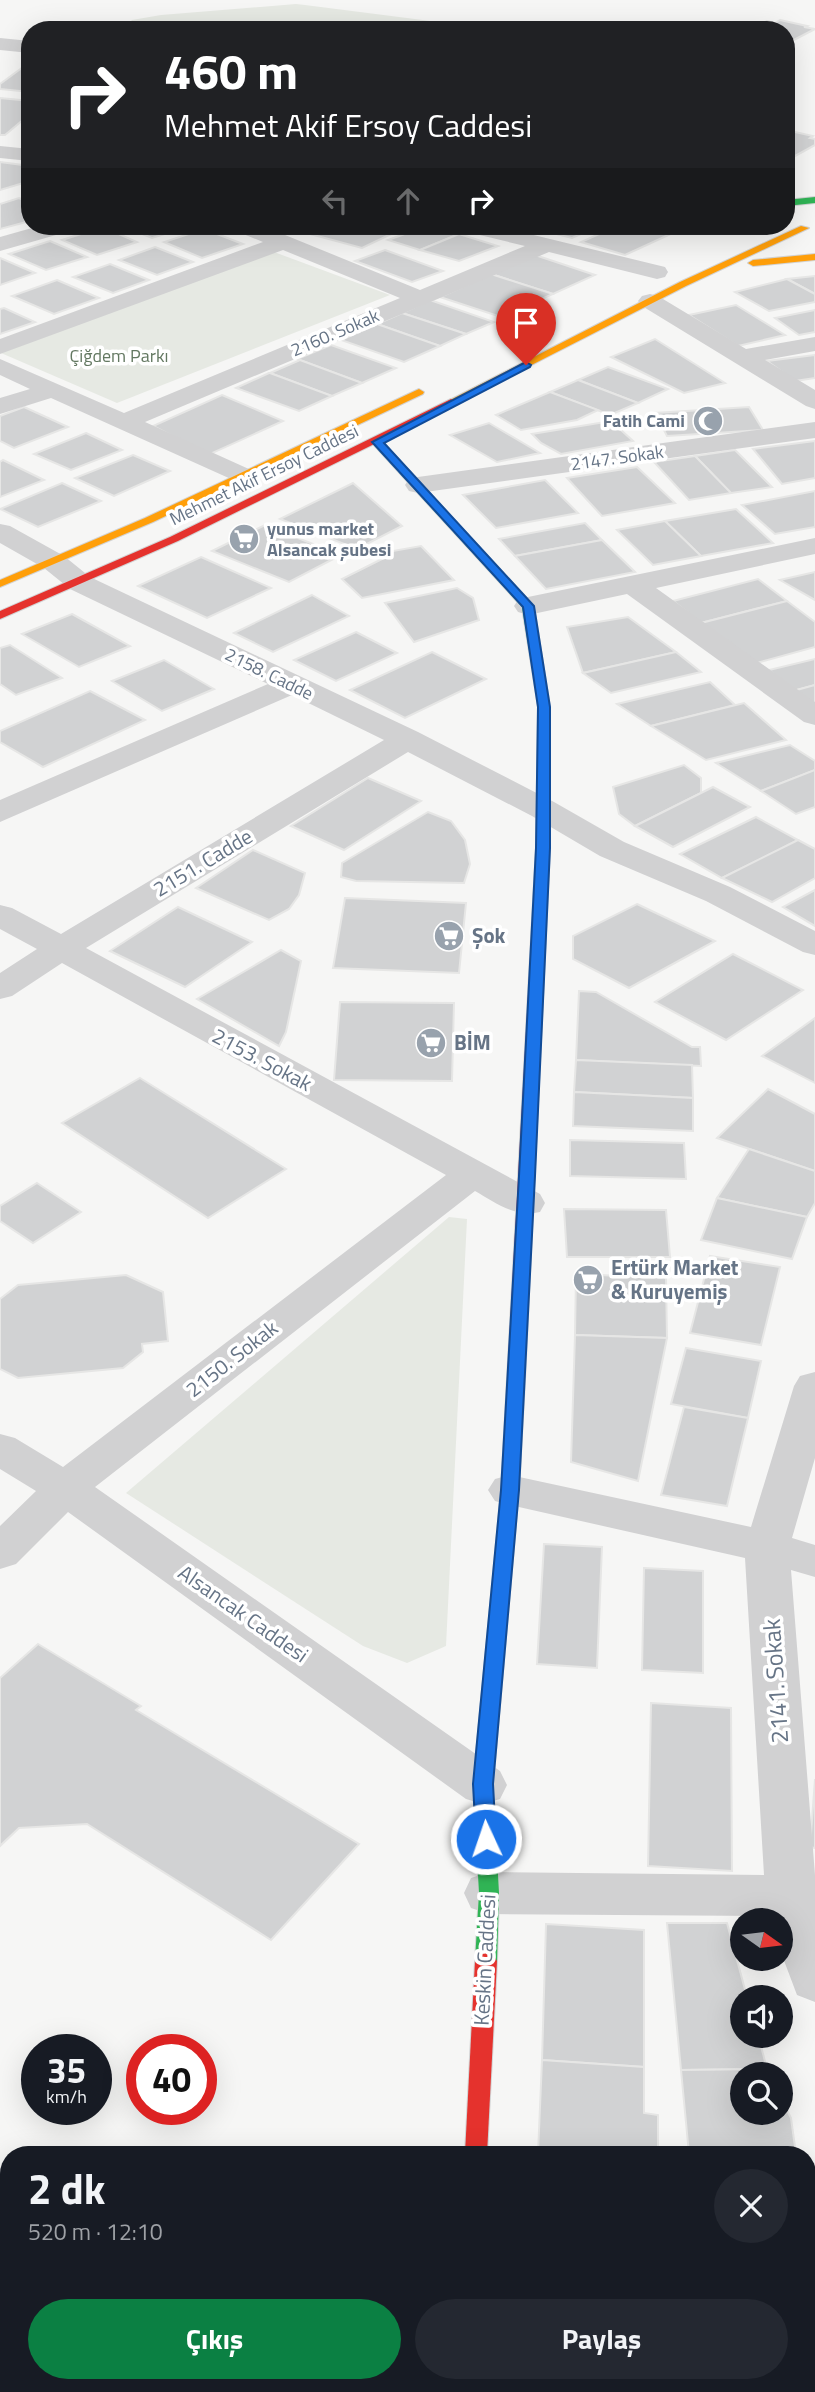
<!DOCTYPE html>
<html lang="tr">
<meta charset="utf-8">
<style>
:root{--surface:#171b24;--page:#242831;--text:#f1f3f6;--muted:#9ea1a6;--accent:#0b8043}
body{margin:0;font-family:"Titillium Web",sans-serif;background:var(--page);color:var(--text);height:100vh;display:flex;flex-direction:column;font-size:26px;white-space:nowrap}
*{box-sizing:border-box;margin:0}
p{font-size:23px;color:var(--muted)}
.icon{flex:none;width:38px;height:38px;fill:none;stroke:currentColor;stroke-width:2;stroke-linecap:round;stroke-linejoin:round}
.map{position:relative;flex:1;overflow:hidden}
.drawer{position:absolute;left:0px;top:2146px;width:816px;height:247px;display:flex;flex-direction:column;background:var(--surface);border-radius:28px 28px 0 0;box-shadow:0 7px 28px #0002}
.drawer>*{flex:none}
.hud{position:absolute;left:21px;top:21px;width:774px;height:214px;border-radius:28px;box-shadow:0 7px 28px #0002;background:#202124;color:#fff;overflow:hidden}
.needle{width:46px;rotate:104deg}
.controls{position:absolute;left:730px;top:1908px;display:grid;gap:14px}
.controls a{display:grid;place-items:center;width:63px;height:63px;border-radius:50%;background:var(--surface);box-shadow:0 7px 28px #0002;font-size:35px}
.speed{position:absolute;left:21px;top:2034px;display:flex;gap:14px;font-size:35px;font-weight:700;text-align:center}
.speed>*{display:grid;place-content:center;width:91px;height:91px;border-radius:50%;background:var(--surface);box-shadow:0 7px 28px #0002;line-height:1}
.speed small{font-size:18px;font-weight:400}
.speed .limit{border:10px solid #d22;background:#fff;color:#111}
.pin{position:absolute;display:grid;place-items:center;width:60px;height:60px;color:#fff;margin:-72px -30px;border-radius:50% 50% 50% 0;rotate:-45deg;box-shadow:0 0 7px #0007}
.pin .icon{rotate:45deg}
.me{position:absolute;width:77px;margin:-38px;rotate:357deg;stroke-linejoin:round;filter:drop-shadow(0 0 5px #0008)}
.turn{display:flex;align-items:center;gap:24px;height:147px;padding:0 28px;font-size:32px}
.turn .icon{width:91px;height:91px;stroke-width:2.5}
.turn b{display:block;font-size:49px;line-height:60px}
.lanes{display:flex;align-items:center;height:66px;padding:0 28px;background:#0003;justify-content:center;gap:35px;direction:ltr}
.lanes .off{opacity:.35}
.round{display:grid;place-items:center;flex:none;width:74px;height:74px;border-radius:37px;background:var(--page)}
.summary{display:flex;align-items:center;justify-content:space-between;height:119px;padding:0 28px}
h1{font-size:42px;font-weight:700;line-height:52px}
.primary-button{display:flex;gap:14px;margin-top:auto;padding:14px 28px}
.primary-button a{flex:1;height:80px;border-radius:42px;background:var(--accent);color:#fff;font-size:28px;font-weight:700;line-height:80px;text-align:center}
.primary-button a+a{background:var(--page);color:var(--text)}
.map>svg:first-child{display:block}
.green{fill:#e6e9e3}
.building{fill:#d1d2d3;stroke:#e6e6e5;stroke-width:2}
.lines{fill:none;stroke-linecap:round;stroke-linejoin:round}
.fast-casing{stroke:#d2d3d4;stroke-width:2}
.slow-casing{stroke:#d2d3d4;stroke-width:2}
.jam-casing{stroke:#d2d3d4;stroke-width:2}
.street{fill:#d1d1d2;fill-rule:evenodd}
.fast{fill:#30b455;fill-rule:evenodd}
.slow{fill:#ff9f0a;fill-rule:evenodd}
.jam{fill:#e5322d;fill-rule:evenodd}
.route{fill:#1a73e8;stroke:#114b97;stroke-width:2}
.labels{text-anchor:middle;stroke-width:7;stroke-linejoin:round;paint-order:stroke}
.far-street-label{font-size:18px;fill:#667486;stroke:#fff}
.far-park-label{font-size:18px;fill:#637861;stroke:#fff}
.far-poi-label{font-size:18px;font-weight:bold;fill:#667486;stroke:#fff;text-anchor:end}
.street-label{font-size:21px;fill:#667486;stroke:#fff}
.poi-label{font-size:21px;font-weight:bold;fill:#667486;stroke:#fff;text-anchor:start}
.near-street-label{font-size:24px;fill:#667486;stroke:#fff}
</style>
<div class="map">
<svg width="815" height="2392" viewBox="0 0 815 2392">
<rect width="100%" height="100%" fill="#f6f6f5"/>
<g class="green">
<polygon points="296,4 305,5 501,30 122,30 132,20 161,15"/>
<polygon points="274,252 390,295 117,403 1,353"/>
<polygon points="449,1217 467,1219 446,1646 407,1663 363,1646 126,1493"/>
</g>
<g class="building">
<polygon points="780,20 807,26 804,27 815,29 786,44 786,30 749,30 767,21 775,23"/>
<polygon points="30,62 30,92 0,89 0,84"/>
<polygon points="0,98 30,101 30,114 5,135 0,135"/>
<polygon points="786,130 813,136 810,138 815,139 815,145 786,161"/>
<polygon points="0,162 30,166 30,181 0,190"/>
<polygon points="19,198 30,203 30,221 0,229 0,204"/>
<polygon points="122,226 191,226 152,238"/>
<polygon points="273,226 329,226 310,234"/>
<polygon points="329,226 408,226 362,248 310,234"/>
<polygon points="554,226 599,226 572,238 544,231"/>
<polygon points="617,226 688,226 625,255 581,242"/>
<polygon points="103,227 137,242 97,255 62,240"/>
<polygon points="424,227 459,234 420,250 388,240"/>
<polygon points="204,229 243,244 202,258 164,242"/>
<polygon points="459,234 498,246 459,261 420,250"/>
<polygon points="50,241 87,257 46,270 9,254"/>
<polygon points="155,247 193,262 157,275 119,260"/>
<polygon points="385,250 443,271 412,282 355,261"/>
<polygon points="535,255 595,275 553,294 491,274"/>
<polygon points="0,258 35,273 0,285"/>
<polygon points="110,264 149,280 113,293 73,277"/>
<polygon points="491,274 553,294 501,317 440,297"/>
<polygon points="815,276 815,294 787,279"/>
<polygon points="787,279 815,294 815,302 769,311 735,292"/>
<polygon points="57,280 99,298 54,314 12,296"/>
<polygon points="430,300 494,322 466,334 402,313"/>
<polygon points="736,305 785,335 738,346 689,315"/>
<polygon points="4,308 35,322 0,334 0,309"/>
<polygon points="815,310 815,332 799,335 775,318"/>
<polygon points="402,313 466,334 440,346 377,324"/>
<polygon points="377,324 440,346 404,362 341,340"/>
<polygon points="655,339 725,383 684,393 611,357"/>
<polygon points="331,345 396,368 362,383 297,359"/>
<polygon points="815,355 815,378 795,381 767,361"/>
<polygon points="300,360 362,383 332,396 270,373"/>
<polygon points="608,367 668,389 638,403 578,380"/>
<polygon points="269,373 270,373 332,396 299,411 236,388"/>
<polygon points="578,380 638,403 610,415 550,392"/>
<polygon points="550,392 598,410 577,420 521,430 496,415"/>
<polygon points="222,395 283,421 208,455 153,426"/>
<polygon points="24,407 68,427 14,448 0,441 0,416"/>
<polygon points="749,407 763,430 667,436 655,413"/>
<polygon points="611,421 633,441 561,454 541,443 532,434"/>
<polygon points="489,423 540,453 497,462 450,435"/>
<polygon points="86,433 122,450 71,470 34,454"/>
<polygon points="815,441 815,478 782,484 753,449"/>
<polygon points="735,450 772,487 731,493 695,456"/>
<polygon points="133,455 170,471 114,496 75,478"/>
<polygon points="695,456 731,493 689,500 654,462"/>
<polygon points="3,460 44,480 0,497 0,462"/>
<polygon points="637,467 675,503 602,516 567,478"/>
<polygon points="545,480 578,513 496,528 463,495"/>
<polygon points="62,483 101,501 38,527 0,509"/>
<polygon points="353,483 402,526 357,549 280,519"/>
<polygon points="815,491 815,527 775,534 742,505"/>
<polygon points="736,509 773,543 701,556 665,521"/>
<polygon points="665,521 701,556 653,565 617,530"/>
<polygon points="585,523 602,540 515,556 499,539"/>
<polygon points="265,525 341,555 289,582 212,551"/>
<polygon points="602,540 635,572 546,589 515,556"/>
<polygon points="421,546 454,580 362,598 342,579 386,557 387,552"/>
<polygon points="201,557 271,588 207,618 138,586"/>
<polygon points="815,572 815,600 780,580"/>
<polygon points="758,579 787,601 701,623 673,601"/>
<polygon points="457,588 473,598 479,620 414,642 385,603"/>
<polygon points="312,595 349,616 273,652 234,633"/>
<polygon points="787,601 815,622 815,647 753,664 701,623"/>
<polygon points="72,614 130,646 79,667 22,634"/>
<polygon points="628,617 676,652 583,673 567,627"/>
<polygon points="356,632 397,653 336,681 294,660"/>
<polygon points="10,645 62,678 16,695 0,684 0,648"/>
<polygon points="432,652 486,679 405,718 350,690"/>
<polygon points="676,652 701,672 611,693 583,673"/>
<polygon points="815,659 815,685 793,691 769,670"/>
<polygon points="164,660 214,689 162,711 112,681"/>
<polygon points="710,682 735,705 651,726 617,704"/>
<polygon points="815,685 815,708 793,691"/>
<polygon points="90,691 145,720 43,767 0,742 0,731"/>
<polygon points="744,703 786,740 706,760 651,726"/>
<polygon points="790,745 815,761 815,770 761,791 716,763"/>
<polygon points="684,765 701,778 701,793 635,826 619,814 613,787"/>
<polygon points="815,770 815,807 796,814 761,791"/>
<polygon points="368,778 421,801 344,850 291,826"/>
<polygon points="713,787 750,807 673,847 635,826"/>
<polygon points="428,812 451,821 465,840 470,864 464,883 356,881 341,877 342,863"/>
<polygon points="756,817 798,840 722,878 680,854"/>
<polygon points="798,840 815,849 815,878 772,902 722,878"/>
<polygon points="253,850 305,873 299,895 289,909 269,920 196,888"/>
<polygon points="815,890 815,926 783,907"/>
<polygon points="345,898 466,903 459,973 333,968"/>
<polygon points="637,904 715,941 629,988 573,959 573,936"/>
<polygon points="178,907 252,942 185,987 110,951"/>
<polygon points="281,950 301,961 286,1032 279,1046 197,999"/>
<polygon points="733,954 803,990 726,1040 655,1002"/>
<polygon points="579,991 596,992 692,1047 700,1047 701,1066 576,1060"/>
<polygon points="340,1002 454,1003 452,1081 334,1080"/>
<polygon points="815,1018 815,1083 762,1056"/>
<polygon points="576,1060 692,1065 693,1098 574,1092"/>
<polygon points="140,1078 286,1169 208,1218 62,1123"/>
<polygon points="768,1089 815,1114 815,1171 717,1138"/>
<polygon points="574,1092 693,1098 693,1131 573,1126"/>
<polygon points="570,1140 684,1143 686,1179 570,1176"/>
<polygon points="749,1149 815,1171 815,1203 807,1217 717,1198"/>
<polygon points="37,1183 81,1212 33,1243 0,1221 0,1206"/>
<polygon points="717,1198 807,1217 792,1259 701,1240"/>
<polygon points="564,1209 666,1210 670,1257 567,1257"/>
<polygon points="710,1256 780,1267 761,1345 690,1333"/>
<polygon points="576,1274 666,1278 667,1338 575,1335"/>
<polygon points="126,1275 163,1292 168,1341 142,1344 143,1352 123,1368 18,1378 0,1369 0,1299 18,1285"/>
<polygon points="575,1335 667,1338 638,1481 571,1462"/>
<polygon points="686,1348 761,1361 748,1418 671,1404"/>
<polygon points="684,1407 748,1418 727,1506 661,1495"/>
<polygon points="544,1544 602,1547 597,1668 537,1664"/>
<polygon points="644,1568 703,1571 703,1673 642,1670"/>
<polygon points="38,1644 141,1706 136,1710 359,1844 271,1940 87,1824 19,1828 0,1846 0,1678"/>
<polygon points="651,1703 731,1708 732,1871 648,1866"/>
<polygon points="815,1779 815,1848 810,1847"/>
<polygon points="667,1923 727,1923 747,1997 742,1997 742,2035 758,2035 767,2069 681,2070"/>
<polygon points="546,1924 644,1930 644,2067 542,2060"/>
<polygon points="542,2060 644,2067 644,2113 658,2115 658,2154 538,2154"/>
<polygon points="767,2069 769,2074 742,2074 742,2112 780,2112 780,2096 791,2118 796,2154 689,2154 681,2070"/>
<polygon points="807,2187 815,2188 815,2272 807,2272"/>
<polygon points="807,2272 815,2272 815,2379 807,2378"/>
<polygon points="9,2296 9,2384 51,2384 44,2392 0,2392 0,2306"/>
<polygon points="105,2384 121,2384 134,2392 98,2392"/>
</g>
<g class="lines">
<g class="fast-casing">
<g id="fast">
<polygon points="815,197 815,203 786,206 786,200"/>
<polygon points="373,440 381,440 534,606 550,707 548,783 538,783 537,780 538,707 522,607 373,444"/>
<polygon points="516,1373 522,1375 525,1379 519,1490 493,1785 499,1893 497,1961 493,1967 486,1970 479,1967 475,1961 479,1893 473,1785 501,1490 507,1379 510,1375"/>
</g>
</g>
<g class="slow-casing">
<g id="slow">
<polygon points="801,226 809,228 686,286 455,404 446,402 680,282"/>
<polygon points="815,254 815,260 753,266 748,263 753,260"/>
<polygon points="419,389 424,392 423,394 153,522 0,587 0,580 145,518"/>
</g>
</g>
<g class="jam-casing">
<g id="jam">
<polygon points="451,399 456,402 455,404 178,541 0,619 0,611 170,537"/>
<polygon points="543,776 549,780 550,848 525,1379 522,1383 510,1383 507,1379 536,848 537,780"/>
<polygon points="486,1952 493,1955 497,1961 487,2154 465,2154 475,1961 479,1955"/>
</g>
</g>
<g class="street">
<polygon points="0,38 30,41 30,53 0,50"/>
<polygon points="0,146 30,149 30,161 0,158"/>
<polygon points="39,226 73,226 70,231 0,251 0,237"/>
<polygon points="233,226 263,226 420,290 525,246 463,231 460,226 497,226 665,267 668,272 665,277 657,279 549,252 145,422 251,470 255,476 251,482 242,484 51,398 0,414 0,398 30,389 0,375 0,359 124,413 400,298 283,250 0,354 0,339 263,242 236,231"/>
<polygon points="650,294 658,296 746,349 815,337 815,351 765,360 815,390 815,409 806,406 642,306 638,301 642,296"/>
<polygon points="815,422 815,438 418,493 409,491 405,485 409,479 418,477"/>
<path d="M0,524l10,2 54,30 26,21 328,155 136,70 70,40 106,45 85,44v24l-12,-3 -97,-51 -106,-45 -68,-40 -124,-64 -322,196 454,246 5,9 -5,9c-25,6 -44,-9 -65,-21l-380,296 405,284 7,14 -7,14 -17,5 -17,-5 -398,-287 -52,52 -16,5v-43l36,-35 -36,-22v-35l15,4 48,29 383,-292 -384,-212 -50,33 -12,3v-26l37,-24 -37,-20v-24l12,3 49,26 323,-194 -92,-45 -292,127v-22l268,-116 -198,-95 -26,-21 -44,-25z"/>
<polygon points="815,538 815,554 656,588 815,702 815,725 804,722 627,594 528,615 518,612 514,606 518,600 528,597"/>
<polygon points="815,1372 815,1458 792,1538 815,1545 815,1577 791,1570 815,1875 815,2002 797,1995 780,1950 780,1920 772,1920 771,1916 489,1914 471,1908 464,1893 471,1878 489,1872 764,1875 745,1558 510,1505 495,1501 488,1490 495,1479 510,1475 751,1527 794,1386 800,1376"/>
<polygon points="0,2188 9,2191 9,2244 0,2241"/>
<polygon points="203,2384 269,2384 272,2392 206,2392"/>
<polygon points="435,2384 493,2384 492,2392 434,2392"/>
</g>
<use href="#fast" class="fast"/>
<use href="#slow" class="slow"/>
<use href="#jam" class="jam"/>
</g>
<polygon class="route" points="526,362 531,365 530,367 384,443 534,606 550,707 550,848 535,1176 519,1490 493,1784 496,1839 493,1845 486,1847 479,1845 476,1839 473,1784 501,1490 519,1176 536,848 538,707 523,607 372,442"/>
<defs>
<g id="mosque-disc" transform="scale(1.575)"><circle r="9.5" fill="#98a2ad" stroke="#fff"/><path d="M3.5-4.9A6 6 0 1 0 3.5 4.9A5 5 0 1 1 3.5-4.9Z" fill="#fff"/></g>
<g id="supermarket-disc" transform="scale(1.575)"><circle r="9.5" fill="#98a2ad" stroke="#fff"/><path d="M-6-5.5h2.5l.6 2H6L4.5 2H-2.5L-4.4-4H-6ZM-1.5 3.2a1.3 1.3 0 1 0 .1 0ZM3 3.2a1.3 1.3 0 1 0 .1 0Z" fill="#fff"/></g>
</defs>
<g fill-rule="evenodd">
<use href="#mosque-disc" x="708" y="421"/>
<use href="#supermarket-disc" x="244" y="539"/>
<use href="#supermarket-disc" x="449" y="936"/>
<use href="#supermarket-disc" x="431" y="1043"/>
<use href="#supermarket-disc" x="588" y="1280"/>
</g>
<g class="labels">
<g class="far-street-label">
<text transform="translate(335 333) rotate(-23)" y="6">2160. Sokak</text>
<text transform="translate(617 458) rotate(-8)" y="6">2147. Sokak</text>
<text transform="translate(264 475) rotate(-26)" y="6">Mehmet Akif Ersoy Caddesi</text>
<text transform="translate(269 674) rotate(26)" y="6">2158. Cadde</text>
</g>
<g class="far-park-label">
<text x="119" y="362">Çiğdem Parkı</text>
</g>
<g class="far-poi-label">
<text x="685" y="427">Fatih Cami</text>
<text x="267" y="535" text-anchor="start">yunus market<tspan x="267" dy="21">Alsancak şubesi</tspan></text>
</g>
<g class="street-label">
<text transform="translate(203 863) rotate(-31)" y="7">2151. Cadde</text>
<text transform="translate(262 1060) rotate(28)" y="7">2153. Sokak</text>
<text transform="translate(232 1359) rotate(-38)" y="7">2150. Sokak</text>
<text transform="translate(243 1614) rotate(35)" y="7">Alsancak Caddesi</text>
<text transform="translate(485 1960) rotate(-87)" y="7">Keskin Caddesi</text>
</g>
<g class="poi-label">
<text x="472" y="943">Şok</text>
<text x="454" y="1050">BİM</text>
<text x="611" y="1275">Ertürk Market<tspan x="611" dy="24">&amp; Kuruyemiş</tspan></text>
</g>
<g class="near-street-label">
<text transform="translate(776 1681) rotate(-94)" y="8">2141. Sokak</text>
</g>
</g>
</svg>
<div class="controls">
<a><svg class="needle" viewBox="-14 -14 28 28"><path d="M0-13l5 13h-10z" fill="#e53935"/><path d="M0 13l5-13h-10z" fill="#9ea1a6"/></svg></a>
<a><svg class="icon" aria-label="sound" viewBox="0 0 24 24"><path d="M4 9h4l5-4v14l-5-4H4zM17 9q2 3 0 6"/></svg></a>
<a><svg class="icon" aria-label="search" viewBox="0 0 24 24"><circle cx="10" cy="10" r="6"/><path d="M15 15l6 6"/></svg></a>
</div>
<div class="speed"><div>35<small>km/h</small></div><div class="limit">40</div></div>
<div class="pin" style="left:526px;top:365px;background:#d93025"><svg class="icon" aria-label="arrive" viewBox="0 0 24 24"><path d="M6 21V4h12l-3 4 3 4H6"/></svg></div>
<svg class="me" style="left:486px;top:1839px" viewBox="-20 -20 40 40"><circle r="17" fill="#1a73e8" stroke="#fff" stroke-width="3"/><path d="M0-11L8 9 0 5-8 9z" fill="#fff"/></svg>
<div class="hud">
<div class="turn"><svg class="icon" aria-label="right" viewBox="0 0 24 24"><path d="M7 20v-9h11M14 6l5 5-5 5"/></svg><div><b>460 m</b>Mehmet Akif Ersoy Caddesi</div></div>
<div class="lanes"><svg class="icon off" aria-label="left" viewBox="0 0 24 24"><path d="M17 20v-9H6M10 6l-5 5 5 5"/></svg><svg class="icon off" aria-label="ahead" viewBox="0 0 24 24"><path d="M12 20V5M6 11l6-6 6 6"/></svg><svg class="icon" aria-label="right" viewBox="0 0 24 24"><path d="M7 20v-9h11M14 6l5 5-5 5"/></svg></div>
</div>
<section class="drawer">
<div class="summary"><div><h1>2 dk</h1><p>520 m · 12:10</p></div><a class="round"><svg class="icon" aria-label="close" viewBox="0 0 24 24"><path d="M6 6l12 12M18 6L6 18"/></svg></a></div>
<div class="primary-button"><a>Çıkış</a><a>Paylaş</a></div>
</section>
</div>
